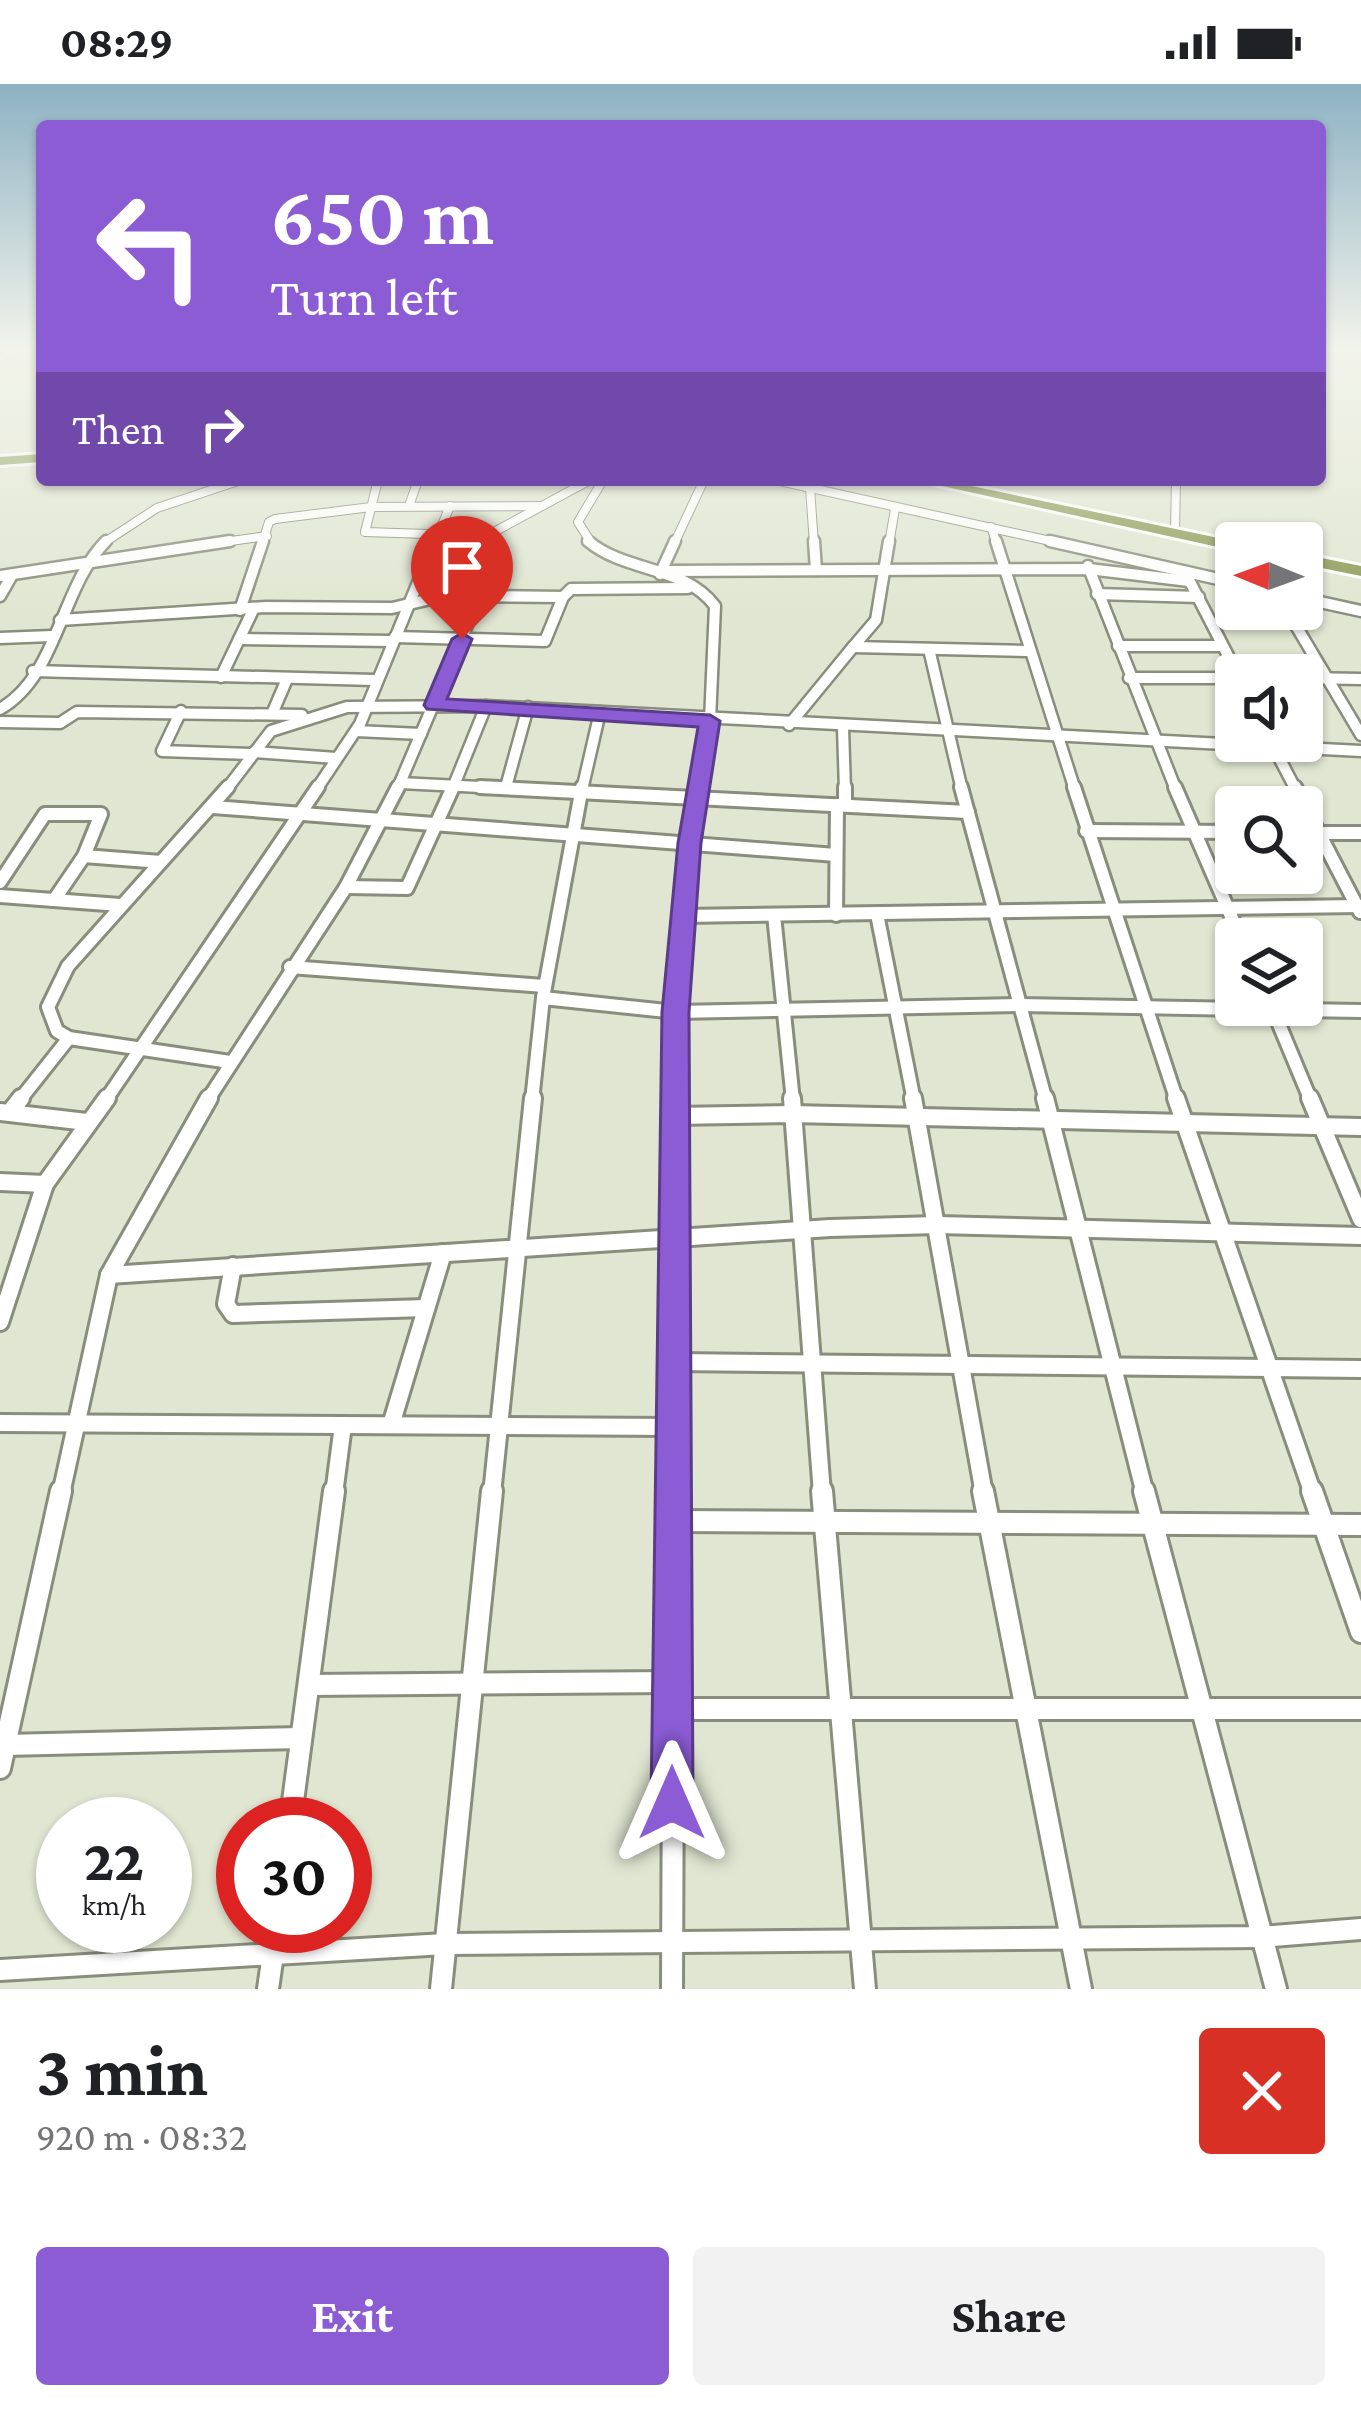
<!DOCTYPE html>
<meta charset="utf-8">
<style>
:root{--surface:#fff;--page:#f2f2f2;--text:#202124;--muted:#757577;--accent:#8c5cd5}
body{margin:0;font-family:"Crimson Pro",serif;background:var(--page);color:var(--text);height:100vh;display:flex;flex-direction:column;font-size:45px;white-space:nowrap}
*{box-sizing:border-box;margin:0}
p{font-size:39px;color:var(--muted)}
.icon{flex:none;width:66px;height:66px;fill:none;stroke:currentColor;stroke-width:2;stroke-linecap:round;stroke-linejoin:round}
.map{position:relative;height:1905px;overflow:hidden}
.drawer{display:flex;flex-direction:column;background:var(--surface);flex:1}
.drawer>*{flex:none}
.hud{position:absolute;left:36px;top:36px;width:1290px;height:366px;border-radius:12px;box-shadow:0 3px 9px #0004;background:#8c5cd5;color:#fff;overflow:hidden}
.needle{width:78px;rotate:271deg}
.buttons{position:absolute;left:1215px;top:438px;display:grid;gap:24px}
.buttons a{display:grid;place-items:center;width:108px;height:108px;border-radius:12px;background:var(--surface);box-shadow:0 3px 9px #0004;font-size:60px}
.speed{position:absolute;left:36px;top:1713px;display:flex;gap:24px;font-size:60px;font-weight:700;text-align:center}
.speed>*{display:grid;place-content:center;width:156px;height:156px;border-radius:50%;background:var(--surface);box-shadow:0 3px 9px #0004;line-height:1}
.speed small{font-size:30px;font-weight:400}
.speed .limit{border:18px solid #d22;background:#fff;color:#111}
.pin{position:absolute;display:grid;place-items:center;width:102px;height:102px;color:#fff;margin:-123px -51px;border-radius:50% 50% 50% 0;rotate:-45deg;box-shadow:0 0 12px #0007}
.pin .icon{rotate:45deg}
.me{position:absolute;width:132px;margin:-66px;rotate:0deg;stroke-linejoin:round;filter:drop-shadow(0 0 9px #0008)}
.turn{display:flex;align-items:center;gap:42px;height:252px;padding:0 36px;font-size:54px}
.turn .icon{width:156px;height:156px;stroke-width:2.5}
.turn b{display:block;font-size:84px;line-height:102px}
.then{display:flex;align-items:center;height:114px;padding:0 36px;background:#0003;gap:24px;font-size:45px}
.round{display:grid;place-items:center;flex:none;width:126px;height:126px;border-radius:12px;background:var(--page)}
.headline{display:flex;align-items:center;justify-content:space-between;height:204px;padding:0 36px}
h1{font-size:72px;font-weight:700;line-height:90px}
.button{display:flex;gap:24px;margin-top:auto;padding:24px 36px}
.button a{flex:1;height:138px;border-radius:12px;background:var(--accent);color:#fff;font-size:48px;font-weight:700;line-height:138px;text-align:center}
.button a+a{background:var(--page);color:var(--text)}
.status{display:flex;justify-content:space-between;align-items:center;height:84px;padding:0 60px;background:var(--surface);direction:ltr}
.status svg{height:33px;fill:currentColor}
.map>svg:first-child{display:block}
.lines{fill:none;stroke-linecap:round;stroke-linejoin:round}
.street-far4-casing{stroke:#898d7b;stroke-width:10}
.street-far3-casing{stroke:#898d7b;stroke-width:15}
.street-far2-casing{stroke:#898d7b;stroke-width:18}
.street-far1-casing{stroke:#898d7b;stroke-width:22}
.street-casing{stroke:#898d7b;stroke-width:26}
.highway-casing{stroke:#fff;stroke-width:6}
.street-far4{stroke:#fff;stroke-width:8}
.street-far3{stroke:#fff;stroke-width:10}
.street-far2{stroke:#fff;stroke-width:12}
.street-far1{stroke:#fff;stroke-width:16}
.street{stroke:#fff;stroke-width:20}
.highway{fill:#8b9a54;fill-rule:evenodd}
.route{fill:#8c5cd5;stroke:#5b3c8a;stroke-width:3}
</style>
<div class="status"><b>08:29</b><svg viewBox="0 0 49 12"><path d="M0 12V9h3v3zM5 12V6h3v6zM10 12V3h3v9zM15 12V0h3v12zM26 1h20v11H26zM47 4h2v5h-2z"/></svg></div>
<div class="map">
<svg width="1361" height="1905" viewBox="0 0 1361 1905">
<rect width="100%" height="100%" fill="#e1e6d2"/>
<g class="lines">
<g class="street-far4-casing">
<g id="street-far4">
<polyline points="0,274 16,265"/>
<polyline points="378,396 365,448 491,452"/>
<polyline points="775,396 1064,460"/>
<polyline points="810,404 814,460"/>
<polyline points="409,422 418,396"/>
<polyline points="991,443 997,460"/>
<polyline points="1175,448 1176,396"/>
<polyline points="102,460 157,424 241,396"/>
<polyline points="210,460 267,452"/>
<polyline points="262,460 269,438 275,435 371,423 542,422"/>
<polyline points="434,460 450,422"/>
<polyline points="487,460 494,448 590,396"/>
<polyline points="592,460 578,438 603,396"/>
<polyline points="674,460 704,396"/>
<polyline points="889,460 895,425"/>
</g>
</g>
<g class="street-far3-casing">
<g id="street-far3">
<path d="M588,457c38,32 96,24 127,65l-5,115 -11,69"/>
<polyline points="814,457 816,486"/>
<polyline points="889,457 876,536 853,563 1028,567"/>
<polyline points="996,457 1075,706"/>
<polyline points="1050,457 1236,499"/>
<polyline points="432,467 485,469"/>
<polyline points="1088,482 1176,706"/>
<polyline points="666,487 1089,485 1189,497"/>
<polyline points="660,490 675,457"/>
<polyline points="0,492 230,457"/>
<polyline points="1187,492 1238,591"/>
<polyline points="1097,510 1199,513"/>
<polyline points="0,512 12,491"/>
<polyline points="475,512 563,513 571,505 688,504"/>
<polyline points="1302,514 1361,527"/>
<polyline points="1286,525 1361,651"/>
<polyline points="240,526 263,457"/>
<polyline points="60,536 266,523 392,524 478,504"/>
<polyline points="395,553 545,557 563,513"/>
<polyline points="0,554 52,552"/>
<polyline points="239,555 393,557"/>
<polyline points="1118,562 1222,562"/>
<polyline points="929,565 962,706"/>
<polyline points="33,587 374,596"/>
<polyline points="221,593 254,524"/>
<polyline points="1129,594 1236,594"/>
<polyline points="1302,594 1361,595"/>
<path d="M0,625c58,-33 60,-121 106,-168"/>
<polyline points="181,627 162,667 251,670"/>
<polyline points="272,630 287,595"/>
<polyline points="0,638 60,639 77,628 302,631"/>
<polyline points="789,641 853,563"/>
<polyline points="843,644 845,706"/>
<polyline points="356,647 421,650"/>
<polyline points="1273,662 1296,706"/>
<polyline points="254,668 336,674"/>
<polyline points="400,699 539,706"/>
<polyline points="506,703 528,623"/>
<polyline points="226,706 271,647 347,623 486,622 1361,667"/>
<polyline points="316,706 360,640 435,457"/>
<polyline points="397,706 468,539 488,457"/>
<polyline points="452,706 486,622"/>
<polyline points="582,706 600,628"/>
</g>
</g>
<g class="street-far2-casing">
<g id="street-far2">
<polyline points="228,703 68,882 48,923 57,947 69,954 230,978"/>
<polyline points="480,703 968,728"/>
<polyline points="845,703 845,721"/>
<polyline points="961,703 1046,1017"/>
<polyline points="1074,703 1177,1017"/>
<polyline points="1175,703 1241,855"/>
<polyline points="1295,703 1360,828"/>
<polyline points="213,723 836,771"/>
<polyline points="1086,747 1236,748"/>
<polyline points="1302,749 1361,749"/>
<polyline points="84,772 161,778"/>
<polyline points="0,798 45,730 101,730 84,772 54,816"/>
<polyline points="346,803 407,804 453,703"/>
<polyline points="0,812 120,821"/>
<polyline points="877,830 914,1017"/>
<polyline points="774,831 793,1017"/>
<polyline points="836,831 837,721"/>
<polyline points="683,832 1361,822"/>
<polyline points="290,883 544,902"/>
<polyline points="543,914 582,703"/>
<polyline points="1271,921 1311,1017"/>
<polyline points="19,1017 69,954"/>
<polyline points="105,1017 318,703"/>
<polyline points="207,1017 346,803 398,703"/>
<polyline points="532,1017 543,914 676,928 1020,921 1361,927"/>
<polyline points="676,1017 676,928 699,703"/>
</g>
</g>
<g class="street-far1-casing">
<g id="street-far1">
<polyline points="792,1014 822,1410"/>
<polyline points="913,1014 984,1410"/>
<polyline points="1045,1014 1145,1410"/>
<polyline points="1176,1014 1313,1410"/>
<polyline points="1310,1014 1361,1135"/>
<polyline points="0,1028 87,1038"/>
<polyline points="10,1028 21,1014"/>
<polyline points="674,1032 792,1030 1361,1043"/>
<polyline points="0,1098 45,1100"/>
<polyline points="233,1182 226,1220 233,1230 426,1224"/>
<polyline points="109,1191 830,1144 937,1141 1361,1152"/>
<polyline points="0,1238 45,1100 107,1014"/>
<polyline points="674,1278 1361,1285"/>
<polyline points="0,1339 672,1343"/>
<polyline points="391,1341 443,1169"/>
<polyline points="61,1410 109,1191 209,1014"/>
<polyline points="334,1410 343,1341"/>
<polyline points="492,1410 533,1014"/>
<polyline points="674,1410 676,1014"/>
</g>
</g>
<g class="street-casing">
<g id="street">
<polyline points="822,1407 865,1905"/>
<polyline points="983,1407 1081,1905"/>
<polyline points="1144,1407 1276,1905"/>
<polyline points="1312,1407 1361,1548"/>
<polyline points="672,1437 1361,1441"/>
<polyline points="309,1601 673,1598"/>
<polyline points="673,1625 1361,1625"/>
<polyline points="5,1661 301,1654"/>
<polyline points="0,1684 61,1407"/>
<polyline points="290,1740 334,1407"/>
<polyline points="0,1886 445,1860 1261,1853 1361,1845"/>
<polyline points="268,1905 277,1842"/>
<polyline points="441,1905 492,1407"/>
<polyline points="672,1905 674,1407"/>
</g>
</g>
<g class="highway-casing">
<g id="highway">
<polygon points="42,370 42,378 0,381 0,373"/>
<polygon points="915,396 943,396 1242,459 1236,459 1236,467"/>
<polygon points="1302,470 1361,482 1361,492 1302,480"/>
</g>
</g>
<use href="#street-far4" class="street-far4"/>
<use href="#street-far3" class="street-far3"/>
<use href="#street-far2" class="street-far2"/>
<use href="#street-far1" class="street-far1"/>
<use href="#street" class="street"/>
<use href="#highway" class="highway"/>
</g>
<linearGradient id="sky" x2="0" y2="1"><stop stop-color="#8db2c3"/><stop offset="0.5" stop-color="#f2f4eb"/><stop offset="1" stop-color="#f2f4eb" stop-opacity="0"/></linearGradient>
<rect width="1361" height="531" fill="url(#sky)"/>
<polygon class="route" points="462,549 472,555 447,615 710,631 720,637 701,759 689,928 693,1719 687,1734 672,1740 657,1734 651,1719 662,928 678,759 698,643 427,625 424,621 452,555"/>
</svg>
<div class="buttons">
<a><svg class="needle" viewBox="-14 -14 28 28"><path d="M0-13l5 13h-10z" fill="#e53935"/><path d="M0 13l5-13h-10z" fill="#757577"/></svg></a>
<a><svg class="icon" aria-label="sound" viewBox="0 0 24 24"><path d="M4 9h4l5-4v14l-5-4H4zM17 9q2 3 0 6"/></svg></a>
<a><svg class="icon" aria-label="search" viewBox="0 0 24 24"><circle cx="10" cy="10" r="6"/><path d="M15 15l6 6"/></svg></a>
<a><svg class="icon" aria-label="layers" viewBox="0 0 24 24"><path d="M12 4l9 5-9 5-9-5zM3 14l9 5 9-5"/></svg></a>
</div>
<div class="speed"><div>22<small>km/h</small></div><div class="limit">30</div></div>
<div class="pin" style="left:462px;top:555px;background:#d93025"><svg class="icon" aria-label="arrive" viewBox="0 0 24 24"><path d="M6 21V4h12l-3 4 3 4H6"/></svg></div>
<svg class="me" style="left:672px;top:1719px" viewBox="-20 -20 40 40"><path d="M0-17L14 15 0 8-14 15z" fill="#8c5cd5" stroke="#fff" stroke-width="4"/></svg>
<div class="hud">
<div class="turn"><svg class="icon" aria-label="left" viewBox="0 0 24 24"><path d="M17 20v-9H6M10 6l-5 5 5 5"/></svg><div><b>650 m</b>Turn left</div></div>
<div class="then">Then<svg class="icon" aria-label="right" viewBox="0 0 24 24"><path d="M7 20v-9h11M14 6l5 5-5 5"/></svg></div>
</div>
</div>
<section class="drawer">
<div class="headline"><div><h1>3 min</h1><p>920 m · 08:32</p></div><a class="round" style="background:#d93025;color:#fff"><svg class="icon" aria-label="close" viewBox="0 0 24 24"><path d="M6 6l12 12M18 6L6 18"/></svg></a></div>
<div class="button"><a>Exit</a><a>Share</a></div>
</section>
